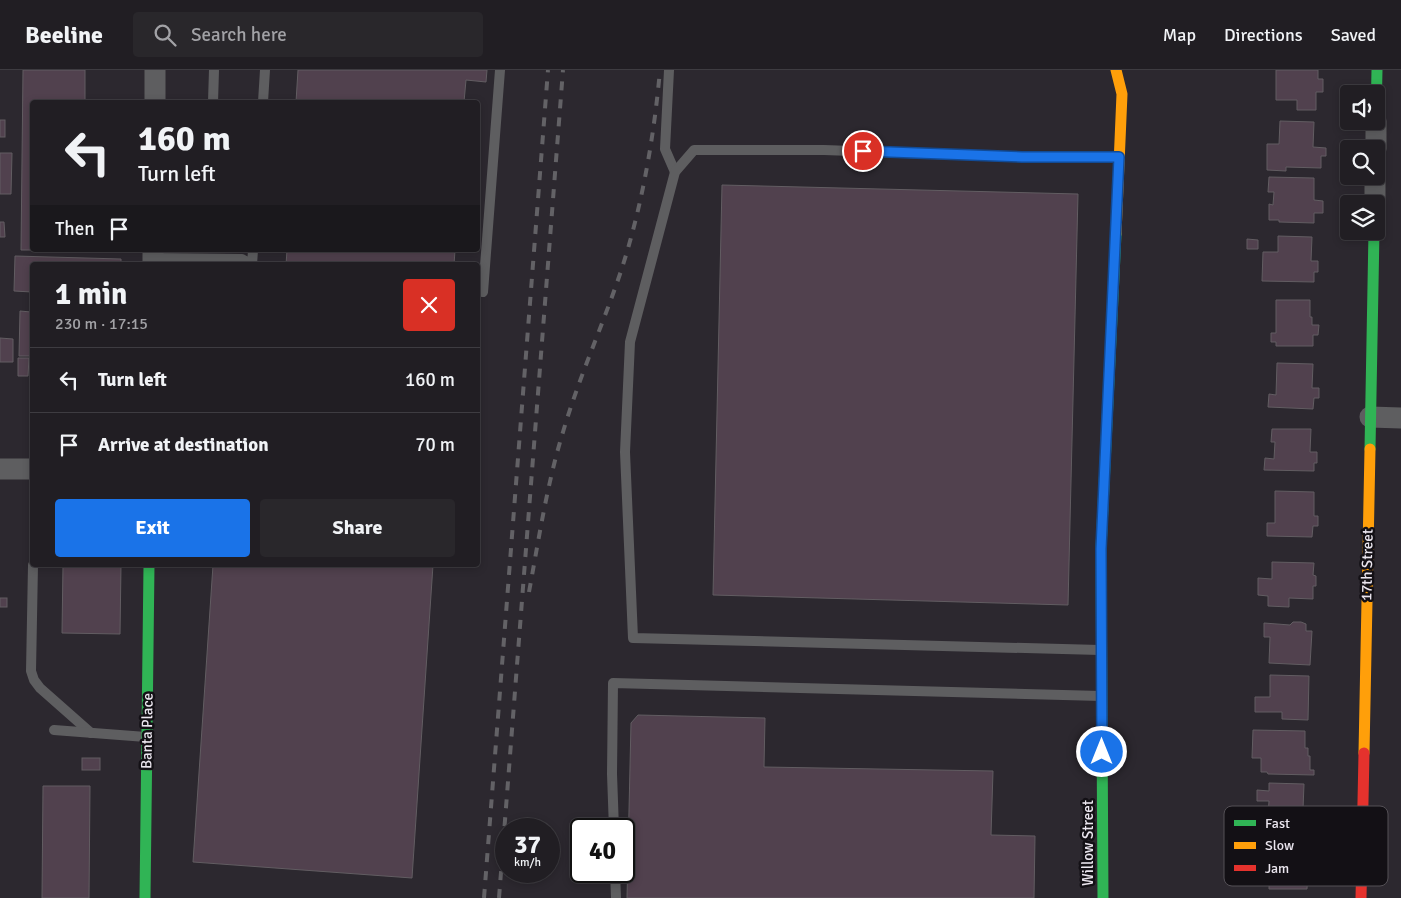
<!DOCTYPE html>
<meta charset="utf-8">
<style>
:root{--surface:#211e23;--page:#29272b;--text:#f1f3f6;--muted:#a2a2a6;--line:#3e3c41;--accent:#1a73e8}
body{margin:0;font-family:Signika,sans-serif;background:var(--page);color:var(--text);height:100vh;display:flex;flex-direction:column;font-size:19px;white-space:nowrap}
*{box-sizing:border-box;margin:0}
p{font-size:16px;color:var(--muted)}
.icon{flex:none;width:28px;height:28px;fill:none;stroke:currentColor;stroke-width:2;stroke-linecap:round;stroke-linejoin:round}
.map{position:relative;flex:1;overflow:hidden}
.panel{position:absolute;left:30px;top:192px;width:450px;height:305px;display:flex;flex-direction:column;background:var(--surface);border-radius:5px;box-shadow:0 2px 8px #0003,0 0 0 1px var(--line)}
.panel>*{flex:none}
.top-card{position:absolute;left:30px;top:30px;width:450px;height:152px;border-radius:5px;box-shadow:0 2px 8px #0003,0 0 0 1px var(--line);background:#211e23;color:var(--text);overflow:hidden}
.fabs{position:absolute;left:1340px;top:15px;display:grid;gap:10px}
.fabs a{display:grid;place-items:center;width:45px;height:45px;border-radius:5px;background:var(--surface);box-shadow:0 2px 8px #0003,0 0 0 1px var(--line);font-size:25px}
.speed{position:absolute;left:495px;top:748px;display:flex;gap:10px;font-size:25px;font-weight:700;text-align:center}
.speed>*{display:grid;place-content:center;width:65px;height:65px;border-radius:50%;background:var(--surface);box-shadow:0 2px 8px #0003,0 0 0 1px var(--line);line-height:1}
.speed small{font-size:12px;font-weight:400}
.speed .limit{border:2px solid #111;border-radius:8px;background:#fff;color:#111}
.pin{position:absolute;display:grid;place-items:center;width:42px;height:42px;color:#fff;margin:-21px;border:2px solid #fff;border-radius:50%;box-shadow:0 1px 5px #0007}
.me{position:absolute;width:55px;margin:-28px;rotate:0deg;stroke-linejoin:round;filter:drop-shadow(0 0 4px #0008)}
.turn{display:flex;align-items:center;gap:18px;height:105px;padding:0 25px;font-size:22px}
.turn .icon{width:65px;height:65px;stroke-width:2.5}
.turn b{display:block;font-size:35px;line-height:42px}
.then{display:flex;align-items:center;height:48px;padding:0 25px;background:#0003;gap:10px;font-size:19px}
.round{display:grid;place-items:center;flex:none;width:52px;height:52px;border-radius:5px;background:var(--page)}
.headline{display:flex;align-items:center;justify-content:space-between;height:85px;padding:0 25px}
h1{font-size:30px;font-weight:700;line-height:38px}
.button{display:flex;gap:10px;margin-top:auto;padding:10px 25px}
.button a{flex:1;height:58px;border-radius:5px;background:var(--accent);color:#fff;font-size:20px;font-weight:700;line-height:58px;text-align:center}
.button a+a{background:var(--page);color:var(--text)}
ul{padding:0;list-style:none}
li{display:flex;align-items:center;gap:15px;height:65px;padding:0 25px;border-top:1px solid var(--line)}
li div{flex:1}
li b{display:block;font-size:19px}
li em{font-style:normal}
header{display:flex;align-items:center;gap:30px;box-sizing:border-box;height:70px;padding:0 25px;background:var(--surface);border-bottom:1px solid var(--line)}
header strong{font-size:24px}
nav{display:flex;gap:28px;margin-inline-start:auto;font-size:18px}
.search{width:350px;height:45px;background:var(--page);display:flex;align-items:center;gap:12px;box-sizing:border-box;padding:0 18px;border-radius:5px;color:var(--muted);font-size:19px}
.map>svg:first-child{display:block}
.building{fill:#51414e;stroke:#625d62}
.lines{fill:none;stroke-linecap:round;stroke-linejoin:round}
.lane{stroke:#5e5e60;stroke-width:10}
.street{stroke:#5e5e60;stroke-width:21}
.fast{stroke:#30b455;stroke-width:11}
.slow{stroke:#ff9f0a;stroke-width:11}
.jam{stroke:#e5322d;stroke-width:11}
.rail{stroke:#636266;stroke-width:4;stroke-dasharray:9 9;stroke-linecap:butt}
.route-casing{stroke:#114b97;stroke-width:12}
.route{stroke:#1a73e8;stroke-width:9}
.labels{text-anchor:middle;stroke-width:5;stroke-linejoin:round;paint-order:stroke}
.street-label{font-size:15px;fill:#ebe6ef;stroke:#131015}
.key{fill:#131015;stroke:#545056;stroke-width:1}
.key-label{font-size:14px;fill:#ebe6ef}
</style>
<header>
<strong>Beeline</strong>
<div class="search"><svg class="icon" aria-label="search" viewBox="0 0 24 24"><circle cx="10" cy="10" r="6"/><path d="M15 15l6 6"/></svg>Search here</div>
<nav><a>Map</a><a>Directions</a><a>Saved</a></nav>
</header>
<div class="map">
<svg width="1401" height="828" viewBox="0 0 1401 828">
<rect width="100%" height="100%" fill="#2c282f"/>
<g class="building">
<polygon points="23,0 85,0 85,32 32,32 32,180 21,180"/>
<polygon points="298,0 487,0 486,12 466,10 464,32 296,32"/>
<polygon points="1276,0 1318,0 1318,9 1323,9 1323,22 1316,22 1316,40 1297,40 1297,30 1276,30"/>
<rect x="0" y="50" width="5" height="17"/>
<polygon points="1280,51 1314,52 1313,77 1326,78 1326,86 1321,86 1321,98 1286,97 1286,101 1267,100 1267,74 1279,74"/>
<polygon points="0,83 12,83 11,124 0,124"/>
<polygon points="1269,107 1314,108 1314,130 1323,131 1323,143 1314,143 1314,153 1279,152 1279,150 1269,150 1269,134 1273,135 1274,122 1268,122"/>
<polygon points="722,115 1078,124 1068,535 713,525"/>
<polygon points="0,152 4,152 5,167 0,167"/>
<polygon points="1278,166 1312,167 1311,191 1318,191 1318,202 1314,202 1314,212 1262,211 1263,182 1278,182"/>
<polygon points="1247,169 1258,170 1258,179 1247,179"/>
<polygon points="287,180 455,180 454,195 286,195"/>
<polygon points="15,186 121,189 121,195 32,195 32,286 19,286 20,241 31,242 32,222 14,221"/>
<polygon points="1276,230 1310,230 1310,247 1312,247 1312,255 1319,255 1318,265 1313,265 1313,276 1276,276 1276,272 1271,272 1271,263 1276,263"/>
<polygon points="0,268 13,269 13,292 0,292"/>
<polygon points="18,288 29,288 28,306 18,306"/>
<polygon points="1277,293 1313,294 1312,318 1319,318 1319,328 1314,328 1313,339 1268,337 1269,324 1276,325"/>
<polygon points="1272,359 1311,359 1310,382 1317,382 1317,393 1314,393 1314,401 1264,400 1265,388 1274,389 1275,372 1271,372"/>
<polygon points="1275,421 1314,422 1314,446 1318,446 1318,456 1313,456 1312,467 1267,466 1267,453 1275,453"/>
<polygon points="1272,492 1314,493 1313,505 1316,506 1316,516 1313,516 1313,529 1289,528 1289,537 1268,536 1268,526 1258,525 1258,508 1272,509"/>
<polygon points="63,495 121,495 120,564 62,563"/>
<polygon points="213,495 433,495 412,808 193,792"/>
<rect x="0" y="528" width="7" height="9"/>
<polygon points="1293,552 1301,552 1306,554 1306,561 1312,561 1310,595 1269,593 1270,567 1264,567 1264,553 1290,555"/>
<polygon points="1270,605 1309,606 1308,650 1282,649 1282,642 1255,642 1255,627 1270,627"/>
<polygon points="638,645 765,648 764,697 993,701 991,765 1035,766 1034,828 627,828 631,653"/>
<polygon points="1253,660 1305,661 1305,678 1308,678 1308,686 1310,686 1310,700 1314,700 1314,705 1268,704 1267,702 1261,702 1261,688 1252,688"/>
<rect x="82" y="688" width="18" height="12"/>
<polygon points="1269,713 1304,714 1303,739 1311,739 1311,749 1307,749 1307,760 1261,759 1261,746 1268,747 1269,731 1257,731 1257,720 1269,721"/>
<polygon points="43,716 90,716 89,828 42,828"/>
<polygon points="1270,772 1308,773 1308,788 1311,788 1311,795 1308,796 1307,819 1269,819"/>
</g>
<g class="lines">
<g class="lane">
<polyline points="669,0 665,79 675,102"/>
<polyline points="213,32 214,0"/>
<polyline points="263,32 265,0"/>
<polyline points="153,188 242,189 252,195 253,180"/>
<polyline points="478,221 483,222 500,0"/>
<polyline points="33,495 31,601 34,610 40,618 91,663"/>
<polyline points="1100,580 633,568 625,382 630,272 675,102 694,80 824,80 1021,87 1118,87"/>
<polyline points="54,660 146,667"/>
<polyline points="614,759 612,704 613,613 1101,626"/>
<polyline points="615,801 616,828"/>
</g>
<g class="street">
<polyline points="155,32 155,0"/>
<polyline points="1376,79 1376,51"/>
<polyline points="1375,134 1375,106"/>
<polyline points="153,195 153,180"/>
<polyline points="1370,347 1401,348"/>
<polyline points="0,399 32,399"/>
</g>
<g class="fast">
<polyline points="1376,48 1377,0"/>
<polyline points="1370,379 1374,161"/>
<polyline points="145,828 149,495"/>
<polyline points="1103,828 1101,479 1116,164"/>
</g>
<g class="slow">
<polyline points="1116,164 1122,24 1116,0"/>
<polyline points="1364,683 1370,379"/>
</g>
<polyline class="jam" points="1361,828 1364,683"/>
<g class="rail">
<path d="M529,522c10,-54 18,-108 34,-160 16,-55 40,-107 58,-161 21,-64 33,-134 39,-201"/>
<polyline points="484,828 548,0"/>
<polyline points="499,828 563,0"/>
</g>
</g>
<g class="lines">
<g class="route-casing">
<polyline id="route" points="863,81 1022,87 1119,87 1101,479 1102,682"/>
</g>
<use href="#route" class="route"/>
</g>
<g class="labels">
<g class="street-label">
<text transform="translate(1367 495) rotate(-89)" y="5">17th Street</text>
<text transform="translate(147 661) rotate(-89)" y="5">Banta Place</text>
<text transform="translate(1088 773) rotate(-90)" y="5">Willow Street</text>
</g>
</g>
<rect x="1224" y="736" width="164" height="80" rx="8" class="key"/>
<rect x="1234" y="750" width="22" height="6" fill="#30b455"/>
<rect x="1234" y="772" width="22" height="7" fill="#ff9f0a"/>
<rect x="1234" y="795" width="22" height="6" fill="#e5322d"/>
<g class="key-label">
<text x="1265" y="758">Fast</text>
<text x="1265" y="780">Slow</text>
<text x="1265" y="803">Jam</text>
</g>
</svg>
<div class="fabs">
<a><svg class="icon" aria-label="sound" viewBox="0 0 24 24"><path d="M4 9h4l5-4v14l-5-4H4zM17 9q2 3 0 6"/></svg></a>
<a><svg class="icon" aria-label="search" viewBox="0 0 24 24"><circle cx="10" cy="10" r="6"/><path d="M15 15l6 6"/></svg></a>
<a><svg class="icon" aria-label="layers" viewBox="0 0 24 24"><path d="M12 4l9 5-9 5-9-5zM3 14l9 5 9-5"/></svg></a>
</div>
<div class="speed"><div>37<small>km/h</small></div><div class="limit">40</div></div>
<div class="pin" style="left:863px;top:81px;background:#d93025"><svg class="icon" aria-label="arrive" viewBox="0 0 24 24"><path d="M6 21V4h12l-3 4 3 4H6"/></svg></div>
<svg class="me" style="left:1102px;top:682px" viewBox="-20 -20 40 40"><circle r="17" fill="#1a73e8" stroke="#fff" stroke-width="3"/><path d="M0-11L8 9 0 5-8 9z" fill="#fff"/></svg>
<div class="top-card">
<div class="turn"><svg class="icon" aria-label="left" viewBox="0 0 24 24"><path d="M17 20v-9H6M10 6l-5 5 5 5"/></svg><div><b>160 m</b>Turn left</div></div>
<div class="then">Then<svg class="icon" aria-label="arrive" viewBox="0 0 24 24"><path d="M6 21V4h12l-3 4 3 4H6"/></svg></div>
</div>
<section class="panel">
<div class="headline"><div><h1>1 min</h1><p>230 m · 17:15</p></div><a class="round" style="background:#d93025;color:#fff"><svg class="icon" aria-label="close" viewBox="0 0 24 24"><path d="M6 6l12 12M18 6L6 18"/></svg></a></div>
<ul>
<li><svg class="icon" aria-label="left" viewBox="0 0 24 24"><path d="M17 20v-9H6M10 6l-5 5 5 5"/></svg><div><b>Turn left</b></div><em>160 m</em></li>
<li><svg class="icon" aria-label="arrive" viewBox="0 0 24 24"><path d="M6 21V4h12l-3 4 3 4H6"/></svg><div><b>Arrive at destination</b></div><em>70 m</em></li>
</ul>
<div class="button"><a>Exit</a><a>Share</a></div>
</section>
</div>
